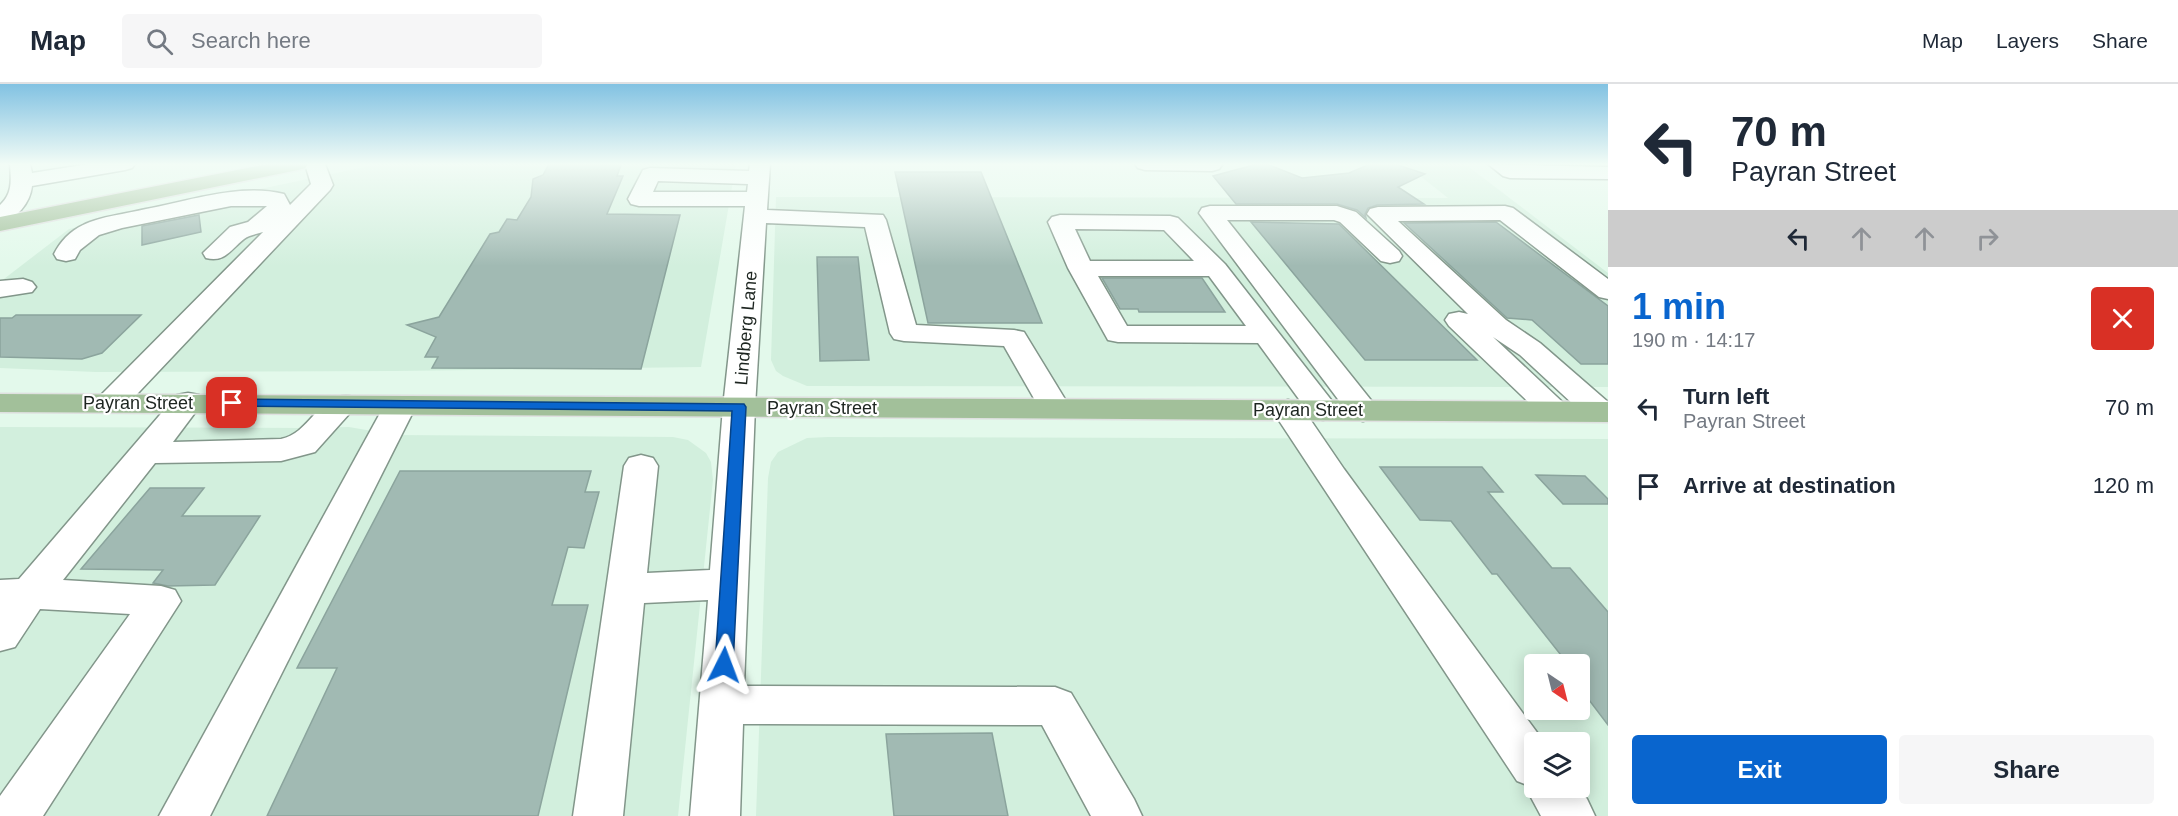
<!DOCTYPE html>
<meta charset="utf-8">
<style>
:root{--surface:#fff;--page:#f6f6f7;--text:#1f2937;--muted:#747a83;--line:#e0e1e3;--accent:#0965ce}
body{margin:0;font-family:Helvetica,sans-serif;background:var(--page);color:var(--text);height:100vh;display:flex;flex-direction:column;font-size:22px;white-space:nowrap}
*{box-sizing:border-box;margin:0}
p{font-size:20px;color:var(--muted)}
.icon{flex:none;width:33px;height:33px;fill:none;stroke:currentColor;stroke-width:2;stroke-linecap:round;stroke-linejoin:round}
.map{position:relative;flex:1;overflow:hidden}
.sheet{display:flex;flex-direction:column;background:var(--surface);width:570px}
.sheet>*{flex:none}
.hud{background:#fff;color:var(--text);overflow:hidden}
.needle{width:39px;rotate:145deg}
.buttons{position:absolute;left:1524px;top:570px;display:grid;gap:12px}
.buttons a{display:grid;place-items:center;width:66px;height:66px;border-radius:6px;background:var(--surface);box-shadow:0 3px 15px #0003;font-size:30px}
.pin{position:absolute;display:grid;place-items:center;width:51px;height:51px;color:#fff;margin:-26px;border-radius:12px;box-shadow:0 3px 9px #0006}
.me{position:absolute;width:66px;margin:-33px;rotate:3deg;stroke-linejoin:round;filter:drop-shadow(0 0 4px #0008)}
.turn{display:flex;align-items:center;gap:21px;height:126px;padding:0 24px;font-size:27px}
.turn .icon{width:78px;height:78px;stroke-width:2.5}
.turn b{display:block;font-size:42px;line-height:51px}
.lanes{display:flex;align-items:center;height:57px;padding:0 24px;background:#0003;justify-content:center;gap:30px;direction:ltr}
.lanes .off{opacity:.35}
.round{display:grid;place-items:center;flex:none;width:63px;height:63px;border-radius:6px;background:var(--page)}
.overview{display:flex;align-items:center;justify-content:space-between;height:102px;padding:0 24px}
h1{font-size:36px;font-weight:600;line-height:45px;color:var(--accent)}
.primary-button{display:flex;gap:12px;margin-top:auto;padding:12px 24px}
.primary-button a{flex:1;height:69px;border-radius:6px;background:var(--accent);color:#fff;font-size:24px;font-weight:600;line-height:69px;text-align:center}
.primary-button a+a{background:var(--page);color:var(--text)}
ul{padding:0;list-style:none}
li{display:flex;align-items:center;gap:18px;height:78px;padding:0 24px}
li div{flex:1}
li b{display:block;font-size:22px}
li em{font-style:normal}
header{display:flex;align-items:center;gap:36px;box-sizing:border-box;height:84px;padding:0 30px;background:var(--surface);border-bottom:2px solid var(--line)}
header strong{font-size:28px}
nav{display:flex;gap:33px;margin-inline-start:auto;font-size:21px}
.search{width:420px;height:54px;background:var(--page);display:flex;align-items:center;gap:15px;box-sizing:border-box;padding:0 21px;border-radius:6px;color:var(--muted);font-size:22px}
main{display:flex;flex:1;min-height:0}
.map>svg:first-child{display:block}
.built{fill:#d2efdd;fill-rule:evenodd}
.building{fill:#a1bab3;stroke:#8ba49d;stroke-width:1.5}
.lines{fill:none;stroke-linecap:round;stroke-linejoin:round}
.minor-casing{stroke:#82968a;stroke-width:3}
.major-casing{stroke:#dfe0e0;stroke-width:3}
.minor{fill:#fff;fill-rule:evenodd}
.major{fill:#a2c09a;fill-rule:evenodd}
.route{fill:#0965ce;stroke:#064286;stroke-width:1.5}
.labels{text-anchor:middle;stroke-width:4.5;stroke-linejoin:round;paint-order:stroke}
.street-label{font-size:18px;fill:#1d2520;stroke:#fff}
</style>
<header>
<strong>Map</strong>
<div class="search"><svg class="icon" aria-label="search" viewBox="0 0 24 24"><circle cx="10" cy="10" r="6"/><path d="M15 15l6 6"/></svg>Search here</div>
<nav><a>Map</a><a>Layers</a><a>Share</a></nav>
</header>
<main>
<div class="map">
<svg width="1608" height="732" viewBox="0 0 1608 732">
<rect width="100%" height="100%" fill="#e3f9eb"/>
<g class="built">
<polygon points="379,80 736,80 701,283 394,287 96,288 0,284 0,198 69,145"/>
<polygon points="1405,80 1465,80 1608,189 1608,303 807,302 783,292 776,287 771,276 776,113 1448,114"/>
<polygon points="0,343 304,344 349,343 395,351 673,353 688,356 706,369 711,378 713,396 678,732 0,732"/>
<path d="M828,353l780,2v377h-852l12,-338 3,-16 7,-10 29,-14zM1534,580h46v46h-46zM1534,658h46v46h-46z"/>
</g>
<g class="building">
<polygon points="549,80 621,81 617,92 623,92 607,130 680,131 641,285 432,284 438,273 425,273 436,253 407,241 439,233 490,150 499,148 507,135 517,136 531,113 533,95 543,91"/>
<polygon points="1257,80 1267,80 1302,94 1349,89 1370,80 1395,80 1425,90 1398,103 1424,120 1377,121 1368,124 1365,130 1366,134 1357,126 1337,120 1236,120 1213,92"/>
<polygon points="895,88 981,88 1042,239 928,239"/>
<polygon points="199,131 201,148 142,161 142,142"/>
<polygon points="1251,138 1339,140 1477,276 1365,276"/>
<polygon points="1496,138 1608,222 1608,280 1581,280 1532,236 1507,234 1404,139"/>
<polygon points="817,173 858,173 869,276 820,277"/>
<polygon points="1102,194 1202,194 1225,228 1139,228 1138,225 1120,225"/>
<polygon points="16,231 141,231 102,269 82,275 0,273 0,234 12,234"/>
<polygon points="1380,383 1482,383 1503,408 1488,408 1552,484 1570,484 1608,528 1608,641 1580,604 1580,580 1568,580 1497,490 1492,490 1451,437 1420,436"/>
<polygon points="400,387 591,387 585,408 599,408 584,464 568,463 552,521 588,521 538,732 267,732 337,584 297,584"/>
<polygon points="1536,391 1585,392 1608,415 1608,420 1563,420"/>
<polygon points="150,404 204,404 182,432 260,432 215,501 168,502 153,499 163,486 81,485"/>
<polygon points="992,649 1008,732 894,732 886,650"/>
</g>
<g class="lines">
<g class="minor-casing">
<g id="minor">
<path d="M10,80h20l2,9 57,-9h46l-3,4 -7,2 -93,16c-2,17 -15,33 -32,37v-18c13,-12 11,-25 10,-41z"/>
<path d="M305,80h20l8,21 -3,5 -208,220 -11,2 -11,-2 -4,-7 4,-7 163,-164c-6,2 -14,3 -19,7 -13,10 -19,24 -38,19l-3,-5 27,-26 18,-5 19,-16h-36l-109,22 -23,7 -19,15 -5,9 -9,2 -9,-2 -3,-5c6,-12 16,-23 29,-29 18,-9 43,-11 63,-16 43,-8 94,-26 138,-15l6,11 21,-21z"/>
<path d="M750,80h20l-3,46 116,5 3,5 30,105 98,5 10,2 47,77 -5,7 -11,2 -11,-2 -40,-70 -100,-5 -10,-2 -4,-6 -25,-106 -99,-4 -11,184 -11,279 311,1 16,6 63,106 8,17h-51l-49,-91 -299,-1 -3,92h-50l18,-216 -64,3 -21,213h-50l51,-350 5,-8 12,-3 12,3 5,8 -11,107 63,-3 13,-163 22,-201h-106l-8,-2 -3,-5 15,-29 7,-2 99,3zM658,97l90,3 -1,8h-94z"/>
<polygon points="1135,80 1221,80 1222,81 1219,85 1212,87 1145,86 1138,84"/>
<polygon points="1488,80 1608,83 1608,95 1510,94 1503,92"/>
<polygon points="1210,122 1337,122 1356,128 1399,167 1402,172 1399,177 1390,179 1381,177 1340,138 1334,136 1227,136 1374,320 1379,327 1374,334 1363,337 1352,334 1199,129 1202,124"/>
<polygon points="1505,122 1513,124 1608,195 1608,215 1599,213 1500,136 1398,137 1506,236 1540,259 1608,318 1608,334 1599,337 1588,334 1520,271 1493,253 1572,327 1567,334 1556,337 1545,334 1449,242 1445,236 1449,230 1459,228 1468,230 1367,130 1370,125 1378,123"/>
<path d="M1060,131l110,1 8,2 47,46 114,146 -5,7 -11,3 -11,-3 -54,-74 -140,-1 -10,-2 -40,-72 -20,-46 4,-5zM1075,145l89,1 30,31h-104zM1098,192h111l37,50h-119z"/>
<polygon points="23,195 32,198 36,203 32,208 0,213 0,197"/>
<path d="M188,309l11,2 4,7 -30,40 108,-3c31,-6 38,-50 73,-42l4,7 -43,48 -34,9 -126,2 -92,117 98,6 14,4 6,11 -138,215h-43v-20l130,-182 -90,-5 -25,38 -15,4v-71l19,-1 158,-184z"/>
<polygon points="400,313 411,315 416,322 210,732 159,732 384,322 389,315"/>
<polygon points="1288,316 1299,319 1344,385 1544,658 1534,658 1534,704 1578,704 1587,715 1595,732 1541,732 1526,704 1527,701 1517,697 1272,326 1277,319"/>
</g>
</g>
<g class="major-casing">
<g id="major">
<polygon points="268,80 308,80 305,84 298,86 0,147 0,133"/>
<polygon points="0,310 1608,318 1608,338 0,328"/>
</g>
</g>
<use href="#minor" class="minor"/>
<use href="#major" class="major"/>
</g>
<linearGradient id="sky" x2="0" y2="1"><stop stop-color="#82c2e2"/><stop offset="0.44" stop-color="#f2fcf6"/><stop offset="1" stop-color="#f2fcf6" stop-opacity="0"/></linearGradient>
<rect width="1608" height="182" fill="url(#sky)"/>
<polygon class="route" points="232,315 744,320 746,323 733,581 730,586 724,588 718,586 715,581 732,327 228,322 226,319"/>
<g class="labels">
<g class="street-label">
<text transform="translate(746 244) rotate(-85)" y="6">Lindberg Lane</text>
<text x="138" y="325">Payran Street</text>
<text x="822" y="330">Payran Street</text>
<text x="1308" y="332">Payran Street</text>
</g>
</g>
</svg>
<div class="buttons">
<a><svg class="needle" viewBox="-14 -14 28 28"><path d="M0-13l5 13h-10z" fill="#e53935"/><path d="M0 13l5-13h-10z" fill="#747a83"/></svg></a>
<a><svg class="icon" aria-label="layers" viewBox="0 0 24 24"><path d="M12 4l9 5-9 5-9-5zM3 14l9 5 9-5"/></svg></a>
</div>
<div class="pin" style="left:232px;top:319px;background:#d93025"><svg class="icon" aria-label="arrive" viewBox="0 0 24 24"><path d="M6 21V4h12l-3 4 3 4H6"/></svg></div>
<svg class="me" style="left:724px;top:581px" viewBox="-20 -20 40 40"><path d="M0-17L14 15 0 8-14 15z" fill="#0965ce" stroke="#fff" stroke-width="4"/></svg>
</div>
<section class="sheet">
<div class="hud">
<div class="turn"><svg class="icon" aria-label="left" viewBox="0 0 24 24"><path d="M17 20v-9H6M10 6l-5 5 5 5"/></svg><div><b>70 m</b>Payran Street</div></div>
<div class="lanes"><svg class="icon" aria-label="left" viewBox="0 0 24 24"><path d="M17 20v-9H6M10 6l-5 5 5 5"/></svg><svg class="icon off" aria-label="ahead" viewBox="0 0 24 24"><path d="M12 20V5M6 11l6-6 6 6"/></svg><svg class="icon off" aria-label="ahead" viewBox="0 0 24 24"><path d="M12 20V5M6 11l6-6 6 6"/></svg><svg class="icon off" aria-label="right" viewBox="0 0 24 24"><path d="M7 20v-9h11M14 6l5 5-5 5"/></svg></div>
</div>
<div class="overview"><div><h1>1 min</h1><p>190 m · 14:17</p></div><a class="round" style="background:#d93025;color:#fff"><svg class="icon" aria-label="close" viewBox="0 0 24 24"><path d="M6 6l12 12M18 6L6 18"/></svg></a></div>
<ul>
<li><svg class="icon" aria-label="left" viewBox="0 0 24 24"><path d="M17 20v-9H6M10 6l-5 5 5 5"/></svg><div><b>Turn left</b><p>Payran Street</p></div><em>70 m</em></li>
<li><svg class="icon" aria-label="arrive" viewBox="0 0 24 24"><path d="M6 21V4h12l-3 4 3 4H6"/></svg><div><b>Arrive at destination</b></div><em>120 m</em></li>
</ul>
<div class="primary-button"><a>Exit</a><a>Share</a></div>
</section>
</main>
